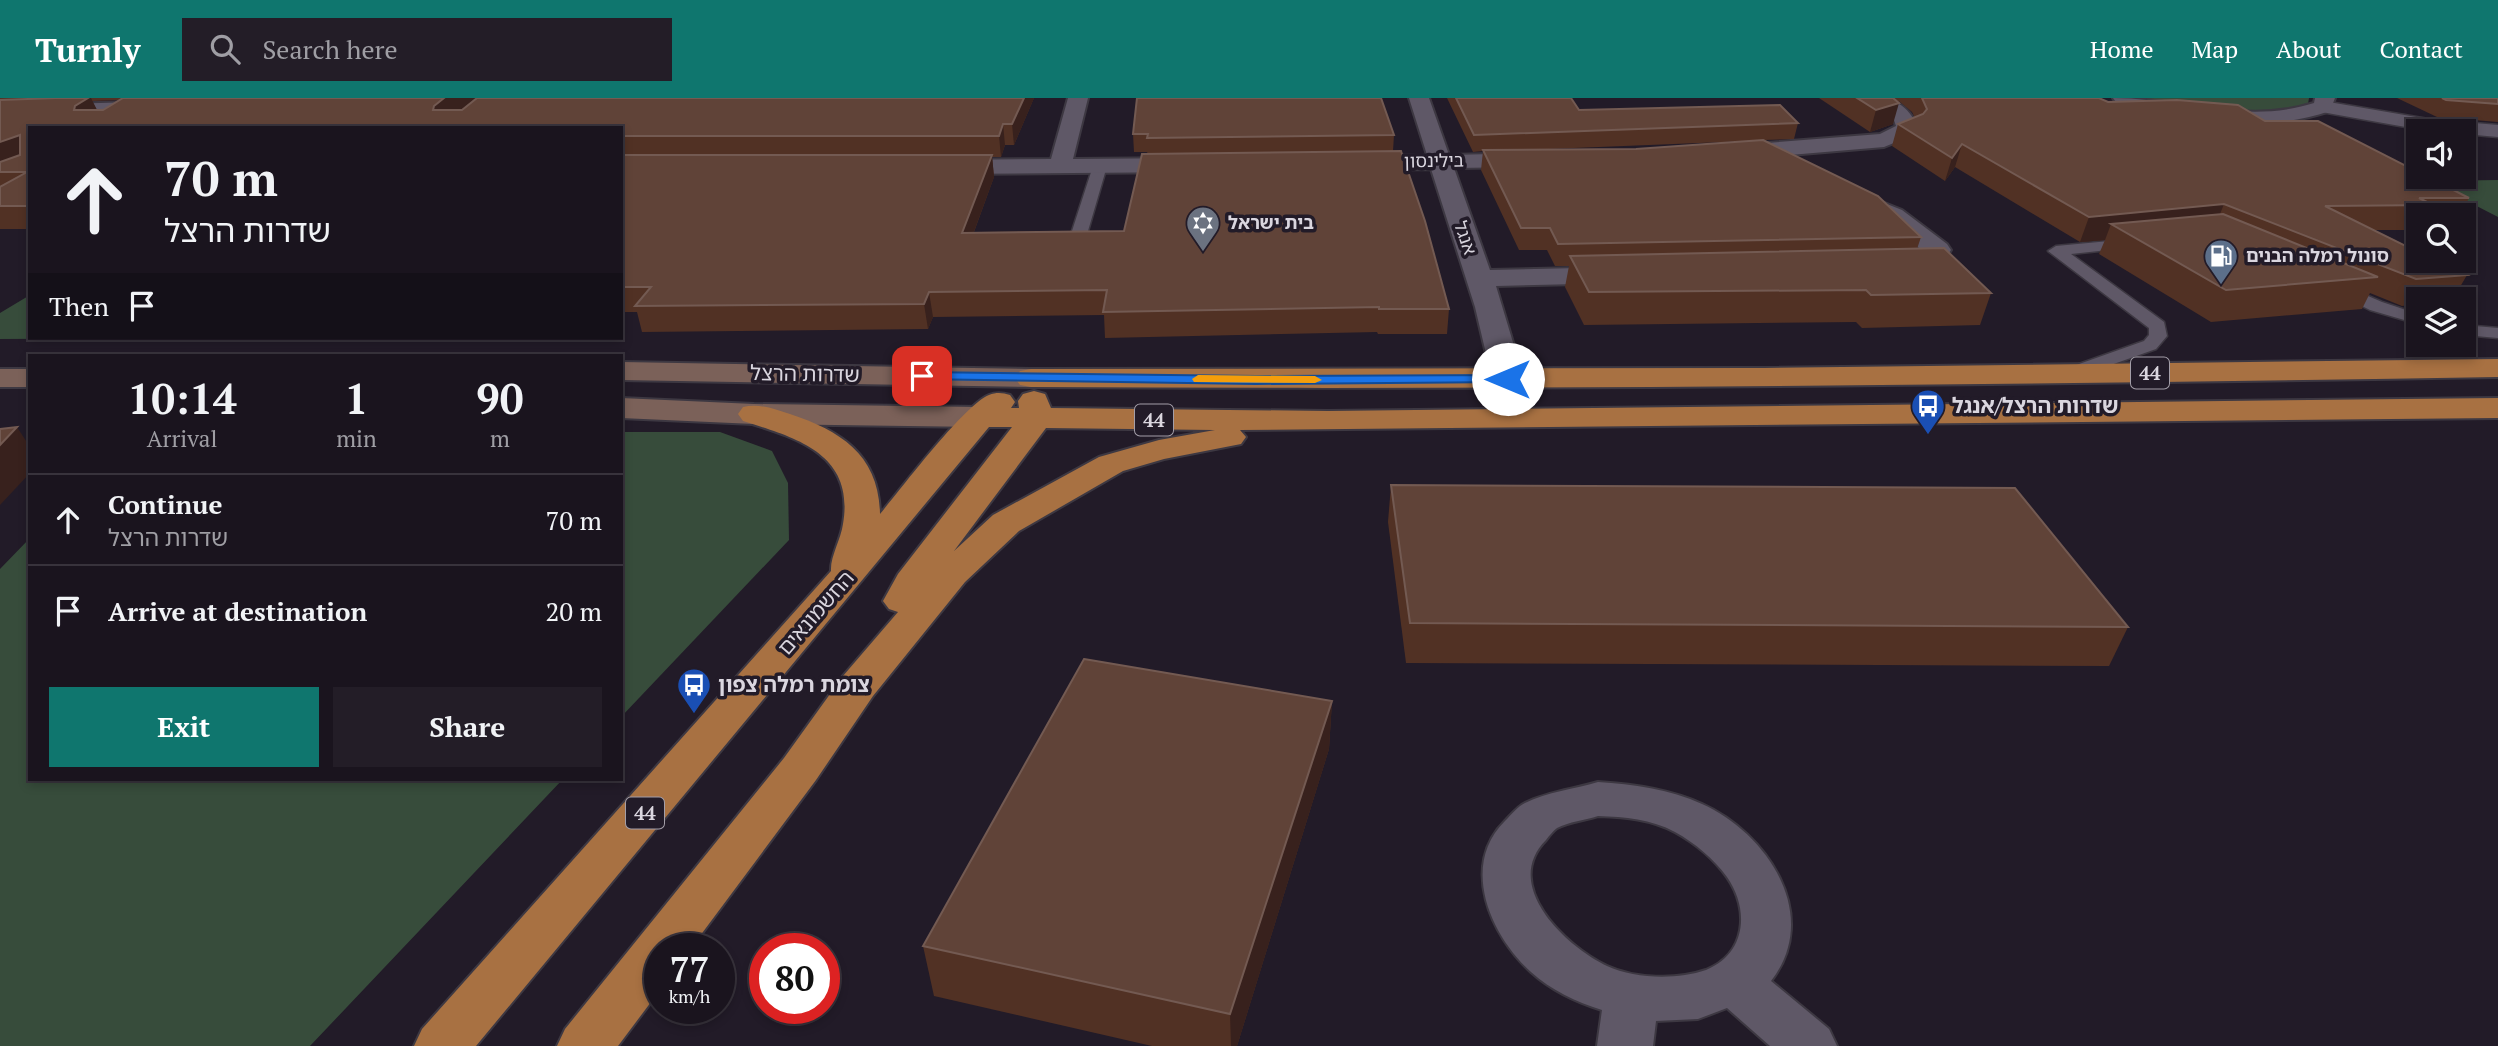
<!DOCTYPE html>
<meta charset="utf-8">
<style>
:root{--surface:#1a141e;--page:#231d27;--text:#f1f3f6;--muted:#9f9ea4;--line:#38333c;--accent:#0f766e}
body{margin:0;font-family:"PT Serif","Noto Sans Hebrew",serif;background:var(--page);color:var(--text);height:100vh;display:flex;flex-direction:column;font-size:26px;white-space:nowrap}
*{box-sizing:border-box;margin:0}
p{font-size:23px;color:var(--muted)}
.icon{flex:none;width:38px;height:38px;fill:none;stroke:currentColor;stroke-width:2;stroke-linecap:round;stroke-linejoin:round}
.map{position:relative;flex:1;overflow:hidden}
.drawer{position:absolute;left:28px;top:256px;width:595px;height:427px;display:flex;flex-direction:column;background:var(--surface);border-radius:0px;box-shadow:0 4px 10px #0003,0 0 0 2px var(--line)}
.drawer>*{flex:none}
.banner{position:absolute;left:28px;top:28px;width:595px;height:214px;border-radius:0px;box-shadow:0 4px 10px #0003,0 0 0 2px var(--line);background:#1a141e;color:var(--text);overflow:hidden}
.controls{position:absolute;left:2406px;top:21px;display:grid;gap:14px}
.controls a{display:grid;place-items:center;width:70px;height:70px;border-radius:0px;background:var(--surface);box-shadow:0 4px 10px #0003,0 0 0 2px var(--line);font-size:35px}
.speed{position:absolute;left:644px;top:835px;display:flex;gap:14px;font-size:35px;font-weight:700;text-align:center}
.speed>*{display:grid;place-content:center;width:91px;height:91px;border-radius:50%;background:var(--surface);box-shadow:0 4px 10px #0003,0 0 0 2px var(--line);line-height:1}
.speed small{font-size:18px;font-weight:400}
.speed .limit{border:10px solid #d22;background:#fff;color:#111}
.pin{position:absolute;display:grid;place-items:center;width:60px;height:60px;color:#fff;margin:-30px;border-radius:14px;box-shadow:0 4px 10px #0006}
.me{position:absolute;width:77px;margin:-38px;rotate:270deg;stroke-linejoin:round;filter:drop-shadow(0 0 5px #0008)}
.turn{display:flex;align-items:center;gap:24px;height:147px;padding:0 21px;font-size:32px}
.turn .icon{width:91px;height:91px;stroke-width:2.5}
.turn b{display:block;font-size:49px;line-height:60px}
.then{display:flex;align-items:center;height:66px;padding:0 21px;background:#0003;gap:14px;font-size:26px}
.eta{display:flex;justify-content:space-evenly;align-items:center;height:119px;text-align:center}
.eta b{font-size:42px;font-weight:700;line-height:49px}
.action{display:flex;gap:14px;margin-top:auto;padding:14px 21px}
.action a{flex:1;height:80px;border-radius:0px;background:var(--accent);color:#fff;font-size:28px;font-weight:700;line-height:80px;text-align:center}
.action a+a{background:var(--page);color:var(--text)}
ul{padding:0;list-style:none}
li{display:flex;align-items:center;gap:21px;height:91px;padding:0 21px;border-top:2px solid var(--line)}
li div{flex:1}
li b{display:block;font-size:26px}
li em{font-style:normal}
header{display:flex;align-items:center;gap:42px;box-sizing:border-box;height:98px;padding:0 35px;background:var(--accent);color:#fff}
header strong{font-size:33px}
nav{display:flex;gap:38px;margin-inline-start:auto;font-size:24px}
.search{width:490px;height:63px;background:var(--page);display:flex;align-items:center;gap:18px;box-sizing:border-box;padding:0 24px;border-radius:0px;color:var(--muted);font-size:26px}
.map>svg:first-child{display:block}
.green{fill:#374c3b}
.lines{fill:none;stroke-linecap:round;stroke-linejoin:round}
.service-casing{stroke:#3d3842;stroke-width:3}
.pedestrian-casing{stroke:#3d3842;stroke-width:3}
.minor-casing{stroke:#3d3842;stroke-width:4}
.secondary-casing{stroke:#3d3842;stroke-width:4}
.trunk-casing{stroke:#3d3842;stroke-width:4}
.service{fill:#5f5867;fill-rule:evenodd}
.pedestrian{fill:#5f5867;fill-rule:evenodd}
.minor{fill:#5f5867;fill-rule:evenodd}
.secondary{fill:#7b6159;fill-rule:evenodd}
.trunk{fill:#a87142;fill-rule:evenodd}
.wall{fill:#513124;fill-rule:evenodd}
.shaded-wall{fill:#38211d}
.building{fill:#604338;stroke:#735a52;stroke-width:2}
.route{fill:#1a73e8;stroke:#114b97;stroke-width:2}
.slow{fill:#f59e0b}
.labels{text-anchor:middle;stroke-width:7;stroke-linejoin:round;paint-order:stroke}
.far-street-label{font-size:18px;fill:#dad6df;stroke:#221b28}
.far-poi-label{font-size:18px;font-weight:bold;fill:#dad6df;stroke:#221b28;text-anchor:start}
.shield{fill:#221b28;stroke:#a39ea8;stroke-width:2}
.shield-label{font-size:19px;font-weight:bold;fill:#dad6df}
.street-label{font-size:21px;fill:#dad6df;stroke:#221b28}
.poi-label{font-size:21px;font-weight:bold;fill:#dad6df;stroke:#221b28;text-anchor:start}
</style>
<header>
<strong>Turnly</strong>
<div class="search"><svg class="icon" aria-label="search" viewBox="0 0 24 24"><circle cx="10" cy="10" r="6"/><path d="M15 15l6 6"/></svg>Search here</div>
<nav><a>Home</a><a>Map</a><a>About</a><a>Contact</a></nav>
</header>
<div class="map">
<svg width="2498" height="948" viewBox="0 0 2498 948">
<rect width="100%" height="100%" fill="#221b28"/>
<g class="green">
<polygon points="2138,0 2309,0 2308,6 2292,13 2263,16"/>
<polygon points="2498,82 2498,119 2428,83"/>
<polygon points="30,197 30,240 201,240 0,241 0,215"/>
<polygon points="621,334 720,334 772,353 788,385 789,442 621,619"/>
<polygon points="30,440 30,681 563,681 310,948 0,948 0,471"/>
</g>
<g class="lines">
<g class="service-casing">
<g id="service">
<polygon points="1100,64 1107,68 1088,133 1085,136 1075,136 1072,133 1093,68"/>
<polygon points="2131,141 2139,146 2136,149 2071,156 2164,224 2167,238 2156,251 2077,279 2065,279 2062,275 2065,271 2144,243 2149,237 2149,230 2048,153 2056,148"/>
<polygon points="2340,186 2382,204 2418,216 2418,226 2370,212 2334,194 2332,191"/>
<polygon points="2464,227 2498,230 2498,240 2464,237"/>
</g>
</g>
<g class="pedestrian-casing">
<polygon id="pedestrian" points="2323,3 2428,21 2498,27 2498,39 2464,36 2464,33 2428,33 2316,13 2314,9 2316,5"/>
</g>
<g class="minor-casing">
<g id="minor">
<polygon points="1068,0 1088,0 1073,61 1193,60 1201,62 1204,67 1201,72 1193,74 942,76 934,74 930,69 934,64 942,62 1051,61"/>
<polygon points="1409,0 1429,0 1449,57 1536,55 1544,57 1547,62 1544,67 1536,69 1454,70 1490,172 1621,169 1631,171 1635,177 1631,183 1621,185 1496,188 1524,281 1519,288 1508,290 1497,288 1492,281 1475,209 1431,71 1351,72 1343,70 1340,65 1343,60 1351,58 1427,57"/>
<path d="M1867,0c27,0 40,5 52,31l-3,5 -32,13 -155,13 -8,-2 -3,-5 3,-5 8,-2 151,-12 16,-8 -2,-6z"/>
<path d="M2113,0c68,0 132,27 201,5l1,-5h20l-5,13c-72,24 -143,11 -214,-9z"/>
<polygon points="133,4 140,6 143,10 140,14 0,20 0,8"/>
<polygon points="1872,100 1902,112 1947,146 1951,152 1947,158 1938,160 1929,158 1884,122 1863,112 1860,107 1863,102"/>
<path d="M1598,684c35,2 71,7 104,22 65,29 120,111 69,177l58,48 8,17h-67l-43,-38 -29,11 -42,2 -3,25h-56l5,-36c-26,-8 -51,-20 -71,-38 -41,-37 -71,-107 -26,-151 6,-6 13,-15 20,-18 22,-11 50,-14 73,-21zM1598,718c27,1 53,3 77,16 20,11 39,27 52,45 23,33 19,77 -21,93 -29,10 -71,9 -99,-4 -42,-20 -106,-81 -61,-126 3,-4 7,-9 11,-12 11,-6 29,-8 41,-12z"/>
</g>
</g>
<g class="secondary-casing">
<g id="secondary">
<polygon points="621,264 1031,271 1042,273 1047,280 1042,287 1031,289 621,282"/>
<rect x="0" y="271" width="30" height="18"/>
<polygon points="621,300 754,306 980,309 992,312 996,319 992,326 980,329 754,326 621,320"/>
</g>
</g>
<g class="trunk-casing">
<g id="trunk">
<path d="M2498,261v18c-489,8 -978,13 -1467,10l-11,-2 -5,-7 5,-7 11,-2 733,-1z"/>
<path d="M1034,293l11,3 6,14 277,3 1170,-13v20l-1258,12 6,7 -5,7 -77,15 -41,12 -104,60 -54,51 -92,114 -57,84 -125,168h-31v42l-42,56h-61l8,-17 219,-271 59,-82 55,-64 -9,-3 -6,-8 15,-27 114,-147h-23l-513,619h-62l8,-17 409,-458c-1,-14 10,-32 12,-47 12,-70 -46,-86 -100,-103l-5,-7 5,-7c16,-4 31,2 47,7 51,17 89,41 90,100 21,-25 84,-109 109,-119 8,-3 14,-2 21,0l5,7 -4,6h8l-1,-7 5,-7zM1046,330l169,2 -56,10 -60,17 -106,58 -39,36z"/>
</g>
</g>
<use href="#service" class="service"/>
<use href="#pedestrian" class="pedestrian"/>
<use href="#minor" class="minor"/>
<use href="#secondary" class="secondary"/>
<use href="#trunk" class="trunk"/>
</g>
<g class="wall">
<path d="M0,0h1034l-20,47h-9l-4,12h-9l2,20 -20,55 150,-1 24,-77 -1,-2h-13l-1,-18 261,1 -1,16 56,158 -2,25h-69l-1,-2 -272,6 -1,-23 -171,2 -5,12 -286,3 -5,-20h-16v-184h-591v101h-30zM120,2l-17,10h-6l-5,-9z"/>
<path d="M1447,0h124l8,12 219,13 -4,16 -30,1 157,97 -4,12 74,44 -11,32 -118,3 -6,-6 -272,3 -19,-38 4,-21h-14l-8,-16h-28l-38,-80 2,-19 -10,1zM1749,43l-113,8 -115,1z"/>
<polygon points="1819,0 2099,0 2108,4 2265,23 2469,100 2460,117 2418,117 2418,132 2374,132 2467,177 2453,201 2418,201 2418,206 2402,208 2370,195 2362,211 2211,224 2099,156 2105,142 2080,144 1955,69 1945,83 1892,48 1898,26 1915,20 1912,14 1900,4 1895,2 1893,26 1870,34"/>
<polygon points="2397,0 2498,0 2498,24 2437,19"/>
<polygon points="1391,387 2128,529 2109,568 1406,565 1388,424"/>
<polygon points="1332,603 1329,651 1237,948 1152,948 934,898 923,848"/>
</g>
<g class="shaded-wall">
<polygon points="88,0 91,0 100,18 74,12 75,8"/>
<polygon points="444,0 477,0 440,28 433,12 434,8"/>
<polygon points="1024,0 1034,0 1014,47 1012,26"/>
<polygon points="1899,5 1893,26 1870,34 1876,12"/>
<polygon points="1003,26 1005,47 1001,59 999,38"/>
<polygon points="20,37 30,56 0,70 0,44"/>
<polygon points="1962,46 1955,69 1945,83 1952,60"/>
<polygon points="992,57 994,79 965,158 962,135"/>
<polygon points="2224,106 2214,131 2111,126 2105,142 2080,144 2089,119"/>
<polygon points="929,194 933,219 928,231 924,206"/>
<polygon points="17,329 30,349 30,375 0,407 0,347"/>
<polygon points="1332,603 1329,651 1237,948 1231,948 1230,916"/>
</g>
<g class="building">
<polygon points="56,0 88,0 75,8 74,12 103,12 123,0 444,0 434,8 433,12 462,12 477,0 1024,0 1012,26 1003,26 999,38 621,38 621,30 30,30 30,108 0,108 0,89 27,74 0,74 0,64 20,57 20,37 0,44 0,2"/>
<polygon points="1137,0 1381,0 1394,37 1147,40 1148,36 1133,36"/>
<polygon points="1456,0 1571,0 1579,12 1780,7 1798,25 1474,37"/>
<polygon points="1857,0 1893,0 1899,5 1876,12"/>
<polygon points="1922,0 2099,0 2108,4 2177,2 2238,7 2265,23 2318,23 2418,74 2418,79 2428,79 2469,100 2419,100 2433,107 2325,108 2418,154 2418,163 2437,163 2467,177 2416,181 2224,106 2089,119 1962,46 1952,60 1898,26 1923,16 1927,11"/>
<polygon points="2442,0 2498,0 2498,6 2446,2"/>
<polygon points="1763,42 1878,98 1921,139 1558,146 1550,130 1521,130 1483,52 1636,51"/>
<polygon points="1401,53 1425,123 1449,211 1379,211 1379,209 1103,214 1107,192 929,194 924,206 635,208 651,189 621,189 621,57 992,57 962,135 1124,133 1142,56"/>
<polygon points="2223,116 2378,179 2226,192 2111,126"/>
<polygon points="1944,150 1991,195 1871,197 1866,192 1589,194 1570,158"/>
<polygon points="17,329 0,347 0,331"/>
<polygon points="1391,387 2015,390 2128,529 1410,525"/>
<polygon points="1084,561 1332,603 1230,916 923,848"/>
</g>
<polygon class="route" points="922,274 1256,278 1508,277 1514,281 1508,284 1256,286 917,281 917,275"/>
<polygon class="slow" points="1198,277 1315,278 1322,282 1315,285 1194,284 1192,281"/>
<defs>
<g id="synagogue-pin" transform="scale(1.75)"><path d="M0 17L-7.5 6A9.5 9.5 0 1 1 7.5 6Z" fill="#6b7280" stroke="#221b28"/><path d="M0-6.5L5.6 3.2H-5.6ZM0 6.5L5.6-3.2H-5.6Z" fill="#fff"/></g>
<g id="fuel-pin" transform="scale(1.75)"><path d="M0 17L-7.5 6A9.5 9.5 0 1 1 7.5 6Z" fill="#5c6f8a" stroke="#221b28"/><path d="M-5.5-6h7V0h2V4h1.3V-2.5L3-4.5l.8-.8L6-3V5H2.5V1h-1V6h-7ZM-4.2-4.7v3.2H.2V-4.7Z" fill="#fff"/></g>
<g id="bus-pin" transform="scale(1.75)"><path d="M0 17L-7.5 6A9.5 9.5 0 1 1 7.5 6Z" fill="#1a4fb4" stroke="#221b28"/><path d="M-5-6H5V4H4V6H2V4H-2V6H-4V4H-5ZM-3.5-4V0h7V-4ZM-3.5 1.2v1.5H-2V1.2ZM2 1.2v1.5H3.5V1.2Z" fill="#fff"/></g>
</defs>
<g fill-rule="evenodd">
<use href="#synagogue-pin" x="1203" y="125"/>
<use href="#fuel-pin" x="2221" y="158"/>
<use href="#bus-pin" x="1928" y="308"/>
<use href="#bus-pin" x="694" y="587"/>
</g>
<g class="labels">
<g class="far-street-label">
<text transform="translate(1434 63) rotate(-1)" y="6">בילינסון</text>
<text transform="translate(1465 140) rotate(71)" y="6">אנגל</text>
</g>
<g class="far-poi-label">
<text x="1228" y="131">בית ישראל</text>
<text x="2246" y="164">סונול רמלה הבנים</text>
</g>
<g class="shield">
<rect x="2131" y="259.5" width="38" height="31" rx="5"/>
<rect x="1135" y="306.5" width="38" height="31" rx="5"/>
<rect x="626" y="699.5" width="38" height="31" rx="5"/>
</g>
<g class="shield-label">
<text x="2150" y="282">44</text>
<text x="1154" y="329">44</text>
<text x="645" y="722">44</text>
</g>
<g class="street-label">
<text transform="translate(805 276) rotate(1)" y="7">שדרות הרצל</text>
<text transform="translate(816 515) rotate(-49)" y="7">החשמונאים</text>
</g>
<g class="poi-label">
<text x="1952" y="315">שדרות הרצל/אנגל</text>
<text x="718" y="594">צומת רמלה צפון</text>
</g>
</g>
</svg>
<div class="controls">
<a><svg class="icon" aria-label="sound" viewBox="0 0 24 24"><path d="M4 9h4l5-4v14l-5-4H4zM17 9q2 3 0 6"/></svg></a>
<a><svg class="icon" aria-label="search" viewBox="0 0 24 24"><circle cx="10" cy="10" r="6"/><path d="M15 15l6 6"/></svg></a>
<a><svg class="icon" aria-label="layers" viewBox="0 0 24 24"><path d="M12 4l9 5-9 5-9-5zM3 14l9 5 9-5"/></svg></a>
</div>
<div class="speed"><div>77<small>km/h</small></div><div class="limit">80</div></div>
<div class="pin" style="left:922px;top:278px;background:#d93025"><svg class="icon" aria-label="arrive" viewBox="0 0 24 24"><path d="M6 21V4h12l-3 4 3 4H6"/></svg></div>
<svg class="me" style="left:1508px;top:281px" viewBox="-20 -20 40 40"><circle r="19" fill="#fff"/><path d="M0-13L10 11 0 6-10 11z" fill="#1a73e8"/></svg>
<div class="banner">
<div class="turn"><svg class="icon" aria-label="ahead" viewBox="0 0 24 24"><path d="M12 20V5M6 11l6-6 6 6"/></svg><div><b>70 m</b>שדרות הרצל</div></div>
<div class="then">Then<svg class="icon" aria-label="arrive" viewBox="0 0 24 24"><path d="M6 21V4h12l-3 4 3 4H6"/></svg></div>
</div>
<section class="drawer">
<div class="eta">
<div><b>10:14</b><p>Arrival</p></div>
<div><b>1</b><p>min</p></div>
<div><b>90</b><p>m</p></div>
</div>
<ul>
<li><svg class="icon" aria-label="ahead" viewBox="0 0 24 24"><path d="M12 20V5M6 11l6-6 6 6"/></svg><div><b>Continue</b><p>שדרות הרצל</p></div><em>70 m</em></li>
<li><svg class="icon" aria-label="arrive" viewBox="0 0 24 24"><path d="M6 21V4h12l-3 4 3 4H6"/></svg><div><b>Arrive at destination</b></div><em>20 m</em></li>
</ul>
<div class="action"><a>Exit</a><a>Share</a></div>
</section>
</div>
